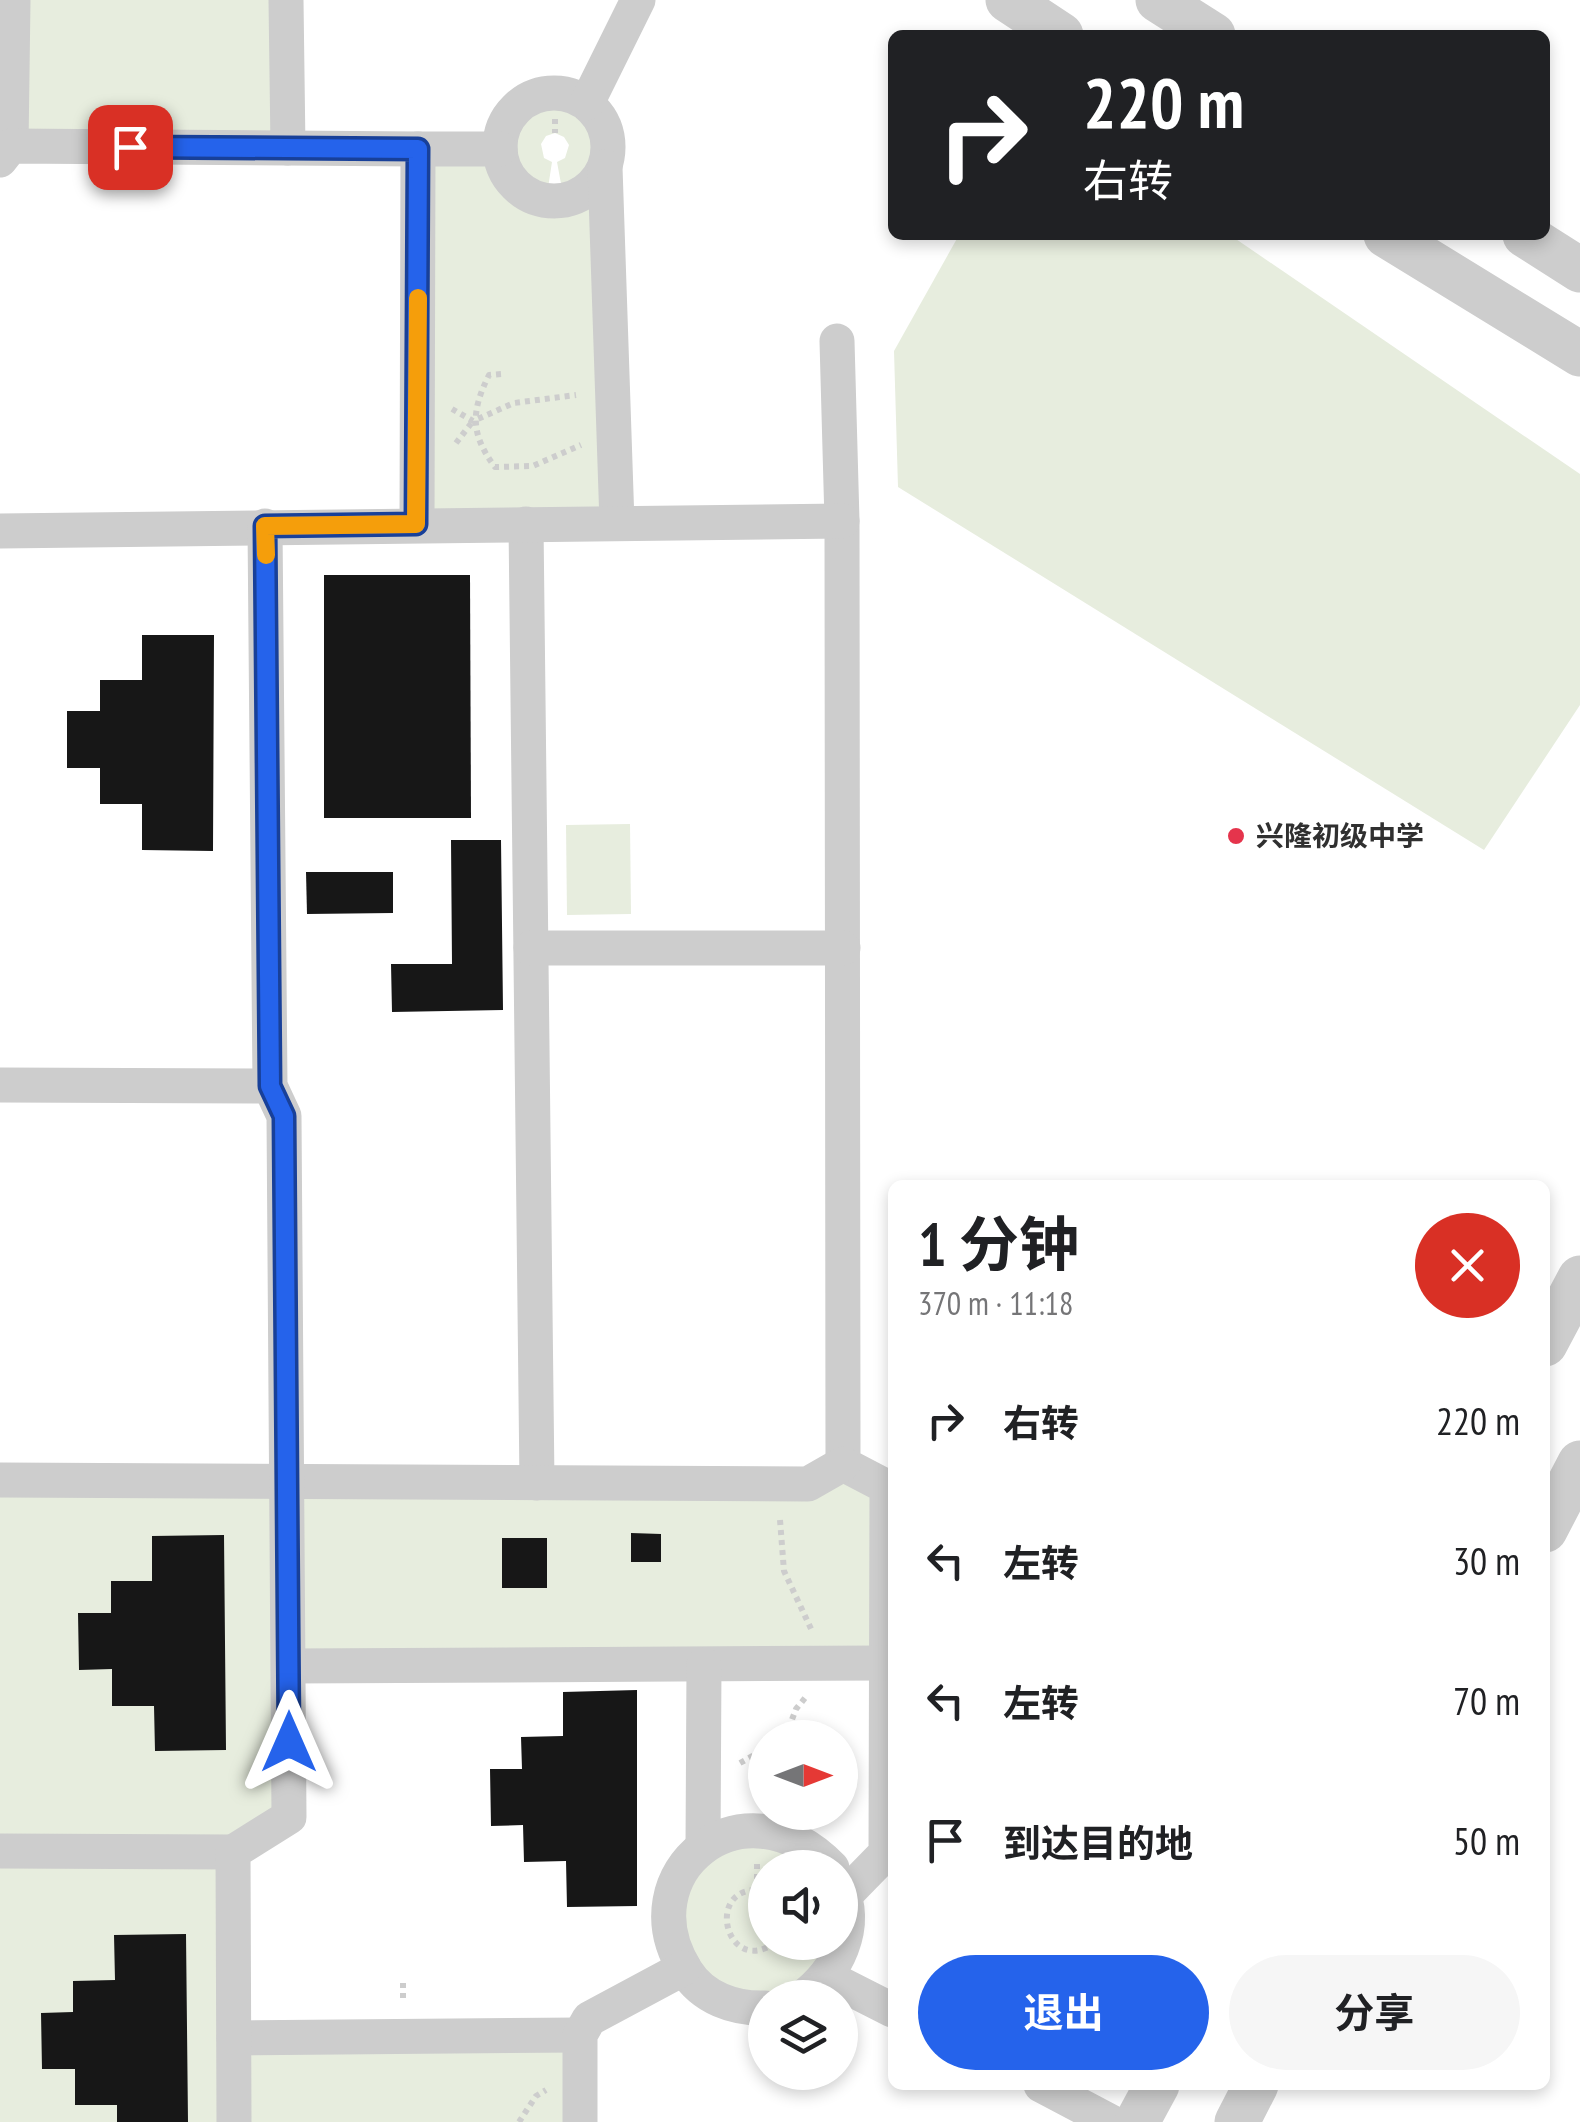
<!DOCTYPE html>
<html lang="zh">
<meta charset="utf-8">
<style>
:root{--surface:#fff;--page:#f6f6f6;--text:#202124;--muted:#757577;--accent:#2563eb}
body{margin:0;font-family:"PT Sans Narrow","Noto Sans SC",sans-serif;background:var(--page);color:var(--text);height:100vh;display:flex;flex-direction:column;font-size:38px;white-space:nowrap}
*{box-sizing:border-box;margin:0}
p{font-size:32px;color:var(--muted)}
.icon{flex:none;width:55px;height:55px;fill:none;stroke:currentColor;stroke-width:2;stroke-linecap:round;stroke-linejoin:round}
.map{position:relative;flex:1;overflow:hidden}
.details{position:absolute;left:888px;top:1180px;width:662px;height:910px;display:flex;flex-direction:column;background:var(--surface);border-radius:15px;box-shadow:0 5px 15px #0003}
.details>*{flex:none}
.top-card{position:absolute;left:888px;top:30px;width:662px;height:210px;border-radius:15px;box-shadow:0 5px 15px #0003;background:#202124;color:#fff;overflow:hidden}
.needle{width:65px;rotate:90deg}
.buttons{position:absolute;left:748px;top:1720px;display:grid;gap:20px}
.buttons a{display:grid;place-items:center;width:110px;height:110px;border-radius:50%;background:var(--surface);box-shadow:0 5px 15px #0003;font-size:50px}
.pin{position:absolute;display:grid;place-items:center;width:85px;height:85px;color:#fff;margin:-42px;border-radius:20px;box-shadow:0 5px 15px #0006}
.me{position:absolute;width:110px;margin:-55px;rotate:0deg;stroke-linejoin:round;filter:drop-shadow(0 0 8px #0008)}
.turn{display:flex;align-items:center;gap:35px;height:210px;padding:0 30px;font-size:45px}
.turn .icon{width:130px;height:130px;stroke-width:2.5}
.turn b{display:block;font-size:70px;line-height:85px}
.round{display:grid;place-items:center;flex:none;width:105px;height:105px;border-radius:52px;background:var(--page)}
.headline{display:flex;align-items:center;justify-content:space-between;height:170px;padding:0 30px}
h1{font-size:60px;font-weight:700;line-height:75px}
.primary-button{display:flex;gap:20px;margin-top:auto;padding:20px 30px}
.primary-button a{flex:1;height:115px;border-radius:60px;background:var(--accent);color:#fff;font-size:40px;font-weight:700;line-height:115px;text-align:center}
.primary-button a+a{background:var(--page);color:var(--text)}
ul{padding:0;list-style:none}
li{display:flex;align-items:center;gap:30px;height:140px;padding:0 30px}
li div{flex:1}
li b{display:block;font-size:38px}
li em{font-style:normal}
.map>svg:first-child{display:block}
.green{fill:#e7edde;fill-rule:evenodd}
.building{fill:#171717}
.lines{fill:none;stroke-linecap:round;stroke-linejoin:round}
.path{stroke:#cdcdcd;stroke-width:6;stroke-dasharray:5 5;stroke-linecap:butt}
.minor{stroke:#cdcdcd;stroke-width:35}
.tertiary{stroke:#cdcdcd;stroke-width:45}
.route-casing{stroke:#184099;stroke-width:25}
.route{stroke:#2563eb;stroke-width:18}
.slow{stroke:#f59e0b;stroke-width:18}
.poi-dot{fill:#e5344c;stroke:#fff;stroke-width:4}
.labels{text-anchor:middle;stroke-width:10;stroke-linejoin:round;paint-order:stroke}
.poi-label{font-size:28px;font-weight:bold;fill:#303030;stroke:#fff;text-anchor:start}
</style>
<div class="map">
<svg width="1580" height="2122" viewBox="0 0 1580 2122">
<rect width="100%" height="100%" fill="#fff"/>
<g class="green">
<polygon points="13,0 286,0 288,148 11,146"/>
<path d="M554,93c27,4 40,14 52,39l11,391 -200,2 1,-376 85,-17c11,-24 25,-34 51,-39zM555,133l9,4 5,8 -4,13 -8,4 7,38 -18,1 6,-39 -8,-4 -3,-14 5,-8z"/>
<polygon points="959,235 1230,235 1580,474 1580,705 1484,850 898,487 894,351"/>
<polygon points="630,824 631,914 567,915 566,825"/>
<polygon points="843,1464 887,1487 885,1663 288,1667 289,1817 233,1852 234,2038 580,2035 580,2122 0,2122 0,1480 808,1484"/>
<path d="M758,1828c32,6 51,16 74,39l-67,1v74h75v-57c17,35 2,93 -36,111 -9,5 -28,2 -39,2v10c-104,4 -135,-137 -38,-174 9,-4 21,-4 31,-6z"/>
</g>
<g class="building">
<polygon points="324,575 470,575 471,818 324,818"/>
<polygon points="142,635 214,635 213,851 142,850 142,804 100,804 100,768 67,768 67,711 100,711 100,680 142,680"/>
<polygon points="451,840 501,840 503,1010 392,1012 391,964 452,964"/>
<polygon points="306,872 393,872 393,913 307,914"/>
<polygon points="631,1533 661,1534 661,1562 631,1562"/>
<polygon points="224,1535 226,1750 155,1751 154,1706 112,1706 112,1669 79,1670 78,1613 111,1613 111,1581 152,1581 152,1536"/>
<rect x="502" y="1538" width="45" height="50"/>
<polygon points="637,1690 637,1906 567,1907 566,1861 524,1862 523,1825 491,1826 490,1769 522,1769 521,1737 563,1736 563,1692"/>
<polygon points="186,1934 188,2122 117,2122 117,2105 75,2105 75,2069 42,2069 41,2013 73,2012 73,1981 115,1980 114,1935"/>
</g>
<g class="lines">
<g class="path">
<polyline points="555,119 555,133"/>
<path d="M501,374l-12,1c-18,36 -19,59 6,92l38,-1 48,-21"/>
<polyline points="452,409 473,421 514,403 576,395"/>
<polyline points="456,443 473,421"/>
<polyline points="780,1520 784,1571 812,1631"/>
<polyline points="785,1738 796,1709 805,1698"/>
<polyline points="740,1763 765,1749"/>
<polyline points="757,1889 757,1864"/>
<path d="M765,1891c-63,-11 -40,89 11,51"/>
<polyline points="403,1983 403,2001"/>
<polyline points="519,2122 536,2096 546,2090"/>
</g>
<g class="minor">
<polyline points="286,0 288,148"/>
<circle cx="554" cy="147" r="54"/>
<polyline points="587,103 638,0"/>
<polyline points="11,146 13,0"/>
<polyline points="0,160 11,146 418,149"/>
<polyline points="605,167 617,523"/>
<polyline points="837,341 842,521 843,1464 887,1487 886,1853 845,1895"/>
<polyline points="526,524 537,1483"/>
<polyline points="417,525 418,149 500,149"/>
<polyline points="0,531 842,521"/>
<polyline points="531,948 843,948"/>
<polyline points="0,1085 270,1086"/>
<polyline points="0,1480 808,1484 843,1464"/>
<polyline points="289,1666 885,1663"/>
<polyline points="703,1847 704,1665"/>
<polyline points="0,1851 233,1852"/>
<polyline points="827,1977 892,2010"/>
<path d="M802,1998c35,-26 58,-70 38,-113"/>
<path d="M765,2008c-31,1 -62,-10 -79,-37 -62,-97 56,-196 146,-103"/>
<polyline points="234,2038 580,2035"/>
<polyline points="1041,2085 1111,2122"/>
<polyline points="234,2122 233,1852 289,1817 284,1116 270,1086 265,526"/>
<polyline points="580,2122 580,2035 589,2019 684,1968"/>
</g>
<g class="tertiary">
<polyline points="1008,0 1061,35"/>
<polyline points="1158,0 1213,35"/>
<polyline points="1386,235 1580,354"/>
<polyline points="1525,235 1580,270"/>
<polyline points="1545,1344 1580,1278"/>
<polyline points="1545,1530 1580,1463"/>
<polyline points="1137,2122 1157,2085"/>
<polyline points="1237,2122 1256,2085"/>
</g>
</g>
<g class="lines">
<g class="route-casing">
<polyline id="route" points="130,147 418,149 416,524 265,526 270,1086 284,1116 289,1742"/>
</g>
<use href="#route" class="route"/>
<polyline class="slow" points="266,555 265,526 416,524 418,298"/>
</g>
<circle class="poi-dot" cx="1236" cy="836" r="10"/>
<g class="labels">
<g class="poi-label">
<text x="1256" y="846">兴隆初级中学</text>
</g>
</g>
</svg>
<div class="buttons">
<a><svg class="needle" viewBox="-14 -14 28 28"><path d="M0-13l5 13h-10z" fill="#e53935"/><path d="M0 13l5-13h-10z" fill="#757577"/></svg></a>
<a><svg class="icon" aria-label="sound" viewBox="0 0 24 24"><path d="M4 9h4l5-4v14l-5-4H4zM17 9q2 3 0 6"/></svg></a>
<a><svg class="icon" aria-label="layers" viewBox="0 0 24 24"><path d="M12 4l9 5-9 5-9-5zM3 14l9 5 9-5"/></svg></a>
</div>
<div class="pin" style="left:130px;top:147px;background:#d93025"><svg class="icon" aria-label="arrive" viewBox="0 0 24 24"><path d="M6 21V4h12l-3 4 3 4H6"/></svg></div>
<svg class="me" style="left:289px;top:1742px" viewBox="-20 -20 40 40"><path d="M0-17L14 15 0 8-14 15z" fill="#2563eb" stroke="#fff" stroke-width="4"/></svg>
<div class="top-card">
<div class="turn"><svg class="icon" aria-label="right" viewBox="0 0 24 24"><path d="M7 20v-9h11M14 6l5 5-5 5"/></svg><div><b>220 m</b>右转</div></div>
</div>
<section class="details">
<div class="headline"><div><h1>1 分钟</h1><p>370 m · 11:18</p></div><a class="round" style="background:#d93025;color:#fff"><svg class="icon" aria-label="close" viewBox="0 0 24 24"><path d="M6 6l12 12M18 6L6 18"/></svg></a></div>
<ul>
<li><svg class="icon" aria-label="right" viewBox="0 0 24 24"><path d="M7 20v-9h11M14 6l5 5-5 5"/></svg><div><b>右转</b></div><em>220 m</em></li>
<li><svg class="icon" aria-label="left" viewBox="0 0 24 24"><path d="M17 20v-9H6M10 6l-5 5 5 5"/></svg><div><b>左转</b></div><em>30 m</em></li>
<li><svg class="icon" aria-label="left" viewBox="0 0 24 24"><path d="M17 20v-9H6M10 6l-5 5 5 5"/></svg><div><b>左转</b></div><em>70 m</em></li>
<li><svg class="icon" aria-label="arrive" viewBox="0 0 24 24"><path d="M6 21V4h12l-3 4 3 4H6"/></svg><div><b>到达目的地</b></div><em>50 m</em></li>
</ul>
<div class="primary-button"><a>退出</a><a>分享</a></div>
</section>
</div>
